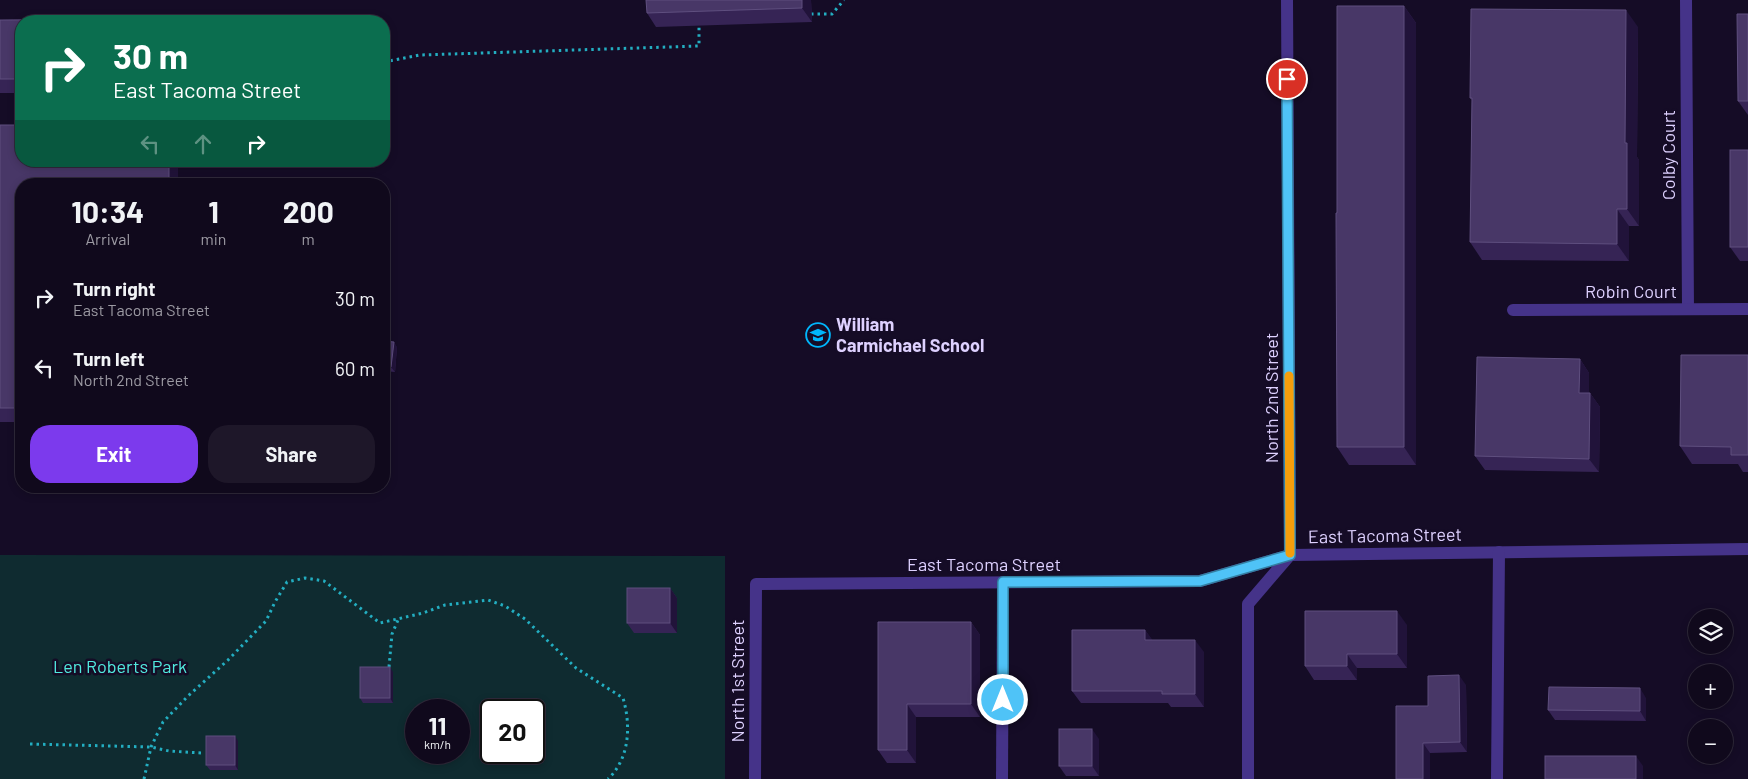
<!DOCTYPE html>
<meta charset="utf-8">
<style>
:root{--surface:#10091c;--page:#1e1729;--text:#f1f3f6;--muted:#9c9aa3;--line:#302a3b;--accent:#7c3aed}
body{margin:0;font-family:Barlow,sans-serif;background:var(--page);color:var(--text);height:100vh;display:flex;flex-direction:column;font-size:19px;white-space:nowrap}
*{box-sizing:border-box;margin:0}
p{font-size:16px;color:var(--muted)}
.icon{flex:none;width:28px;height:28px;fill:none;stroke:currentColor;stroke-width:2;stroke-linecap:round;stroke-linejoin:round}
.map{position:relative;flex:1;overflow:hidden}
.panel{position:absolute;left:15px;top:178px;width:375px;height:315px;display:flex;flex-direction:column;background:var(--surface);border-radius:20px;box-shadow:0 2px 8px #0003,0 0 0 1px var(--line)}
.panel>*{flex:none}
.top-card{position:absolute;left:15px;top:15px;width:375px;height:152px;border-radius:20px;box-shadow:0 2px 8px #0003,0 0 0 1px var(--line);background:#0b6e4f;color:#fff;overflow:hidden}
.fabs{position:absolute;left:1688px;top:609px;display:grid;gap:10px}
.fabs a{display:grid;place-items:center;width:45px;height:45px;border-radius:50%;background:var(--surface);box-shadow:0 2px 8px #0003,0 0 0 1px var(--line);font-size:25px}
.speed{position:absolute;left:405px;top:699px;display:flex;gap:10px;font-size:25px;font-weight:700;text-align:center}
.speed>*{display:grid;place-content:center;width:65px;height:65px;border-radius:50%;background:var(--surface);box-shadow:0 2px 8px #0003,0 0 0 1px var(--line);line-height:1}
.speed small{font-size:12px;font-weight:400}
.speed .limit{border:2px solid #111;border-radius:8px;background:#fff;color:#111}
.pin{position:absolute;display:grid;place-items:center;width:42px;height:42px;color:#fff;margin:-21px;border:2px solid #fff;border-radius:50%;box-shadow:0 1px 5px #0007}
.me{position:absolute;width:55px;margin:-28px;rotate:0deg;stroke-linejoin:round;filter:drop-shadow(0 0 4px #0008)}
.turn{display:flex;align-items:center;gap:18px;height:105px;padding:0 15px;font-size:22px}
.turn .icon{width:65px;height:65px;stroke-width:2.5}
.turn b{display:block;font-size:35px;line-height:42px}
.lanes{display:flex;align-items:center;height:48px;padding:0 15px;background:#0003;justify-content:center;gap:25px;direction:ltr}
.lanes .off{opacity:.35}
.eta{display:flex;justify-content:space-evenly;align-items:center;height:85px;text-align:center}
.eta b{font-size:30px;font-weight:700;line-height:35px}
.primary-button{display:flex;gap:10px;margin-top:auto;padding:10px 15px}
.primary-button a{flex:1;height:58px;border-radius:20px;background:var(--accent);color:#fff;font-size:20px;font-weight:700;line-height:58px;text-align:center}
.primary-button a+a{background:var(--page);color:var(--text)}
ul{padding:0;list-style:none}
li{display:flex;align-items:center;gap:15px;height:70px;padding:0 15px}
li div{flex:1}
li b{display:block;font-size:19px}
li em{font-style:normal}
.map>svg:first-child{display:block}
.green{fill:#0f2b30;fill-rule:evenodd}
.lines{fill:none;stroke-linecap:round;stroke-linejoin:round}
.path{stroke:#23aec1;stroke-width:3;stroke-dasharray:2.5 4;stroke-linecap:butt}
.minor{stroke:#453389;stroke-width:12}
.wall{fill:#362455}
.shaded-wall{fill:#21133a}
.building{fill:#483767;stroke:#5f4f7f}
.route-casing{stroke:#337fa1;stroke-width:12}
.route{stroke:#4fc3f7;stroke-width:9}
.slow{stroke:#f59e0b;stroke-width:9}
.labels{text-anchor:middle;stroke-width:5;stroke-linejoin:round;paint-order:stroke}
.street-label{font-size:18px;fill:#ded1ff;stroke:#150c26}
.poi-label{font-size:18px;font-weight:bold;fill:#ded1ff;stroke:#150c26;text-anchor:start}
.park-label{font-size:18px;fill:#51ebdf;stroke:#150c26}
</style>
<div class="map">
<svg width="1748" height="779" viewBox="0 0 1748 779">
<rect width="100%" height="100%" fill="#150c26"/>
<path class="green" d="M0,555l725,1v223h-725zM416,710h43v42h-43zM491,710h43v42h-43z"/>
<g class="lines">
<g class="path">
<polyline points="811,14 832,14 844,0"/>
<polyline points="384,62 420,55 699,46 699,26"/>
<polyline points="389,667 392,634 398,620"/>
<polyline points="30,744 151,747 169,751 201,753"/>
<path d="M144,779l7,-32 12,-25 25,-26 40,-36 38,-39 9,-19 12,-20 18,-4 19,3 56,42 43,-10 22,-8 43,-5 17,6 20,13 51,49 47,30c8,27 7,60 -15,81"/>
</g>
<g class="minor">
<polyline points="1686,0 1688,309"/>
<polyline points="1513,310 1748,309"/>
<polyline points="755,779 756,584 1200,581 1290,555 1748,549"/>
<polyline points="1002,779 1003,582"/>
<polyline points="1248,779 1248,604 1290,555 1287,0"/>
<polyline points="1497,779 1499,552"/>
</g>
</g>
<g class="wall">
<polygon points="646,0 811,0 812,22 656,27 647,13"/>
<polygon points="1404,6 1416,23 1416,465 1349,465 1337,447 1337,213"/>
<polygon points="1748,14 1748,115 1738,101"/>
<polygon points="168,19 170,21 21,21 21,93 0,93 0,20"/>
<polygon points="1638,27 1637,157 1639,160 1639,226 1629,226 1629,261 1482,260 1470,242 1472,100 1470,98"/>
<polygon points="0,125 178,161 178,184 21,184 21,422 0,422"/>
<polygon points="1748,150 1748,261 1740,261 1730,247"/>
<polygon points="384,341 397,347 395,372 384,371"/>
<polygon points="1748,355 1748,472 1743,472 1738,464 1692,464 1680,446"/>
<polygon points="1580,359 1589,373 1589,393 1590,393 1600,407 1599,472 1485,470 1475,456"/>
<polygon points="670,588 677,598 677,633 634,633 627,623"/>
<polygon points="878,622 971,622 980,635 980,717 916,717 916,763 887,763 878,750"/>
<polygon points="1407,625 1407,668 1357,668 1357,680 1314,680 1305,666"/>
<polygon points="1145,630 1152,640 1204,652 1204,707 1171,707 1168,703 1081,703 1072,691"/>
<polygon points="393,672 393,703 363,703 360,698"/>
<polygon points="1466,685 1467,752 1430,753 1430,779 1396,706 1428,706"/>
<polygon points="1646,698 1646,721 1555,720 1548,710"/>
<polygon points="1099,739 1099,776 1066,776 1059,766"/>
<polygon points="238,741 238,770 210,770 206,765"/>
</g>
<g class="shaded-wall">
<polygon points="802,0 811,0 812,22 802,8"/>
<polygon points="1404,6 1416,23 1416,465 1404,447"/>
<polygon points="1626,10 1638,27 1637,157 1639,160 1639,226 1627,209 1625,143"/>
<rect x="169" y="161" width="9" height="23"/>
<polygon points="1617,209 1629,226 1629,261 1617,244"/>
<polygon points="394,342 397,347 395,372 391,367"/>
<polygon points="1580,359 1589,373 1589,407 1579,393"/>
<polygon points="1590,393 1600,407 1599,472 1589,459"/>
<polygon points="670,588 677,598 677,633 670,623"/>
<polygon points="1397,611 1407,625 1407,668 1397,654"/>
<polygon points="971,622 980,635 980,717 971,704"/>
<polygon points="1145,630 1154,642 1145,640"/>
<polygon points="1195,640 1204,652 1204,707 1195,694"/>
<polygon points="1347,654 1357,668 1357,680 1347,666"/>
<polygon points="390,667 393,672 393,703 390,698"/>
<polygon points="1459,675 1466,685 1467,752 1460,742"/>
<polygon points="1640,688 1646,698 1646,721 1640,711"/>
<polygon points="907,704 916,717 916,763 907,750"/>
<polygon points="1092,729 1099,739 1099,776 1092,766"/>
<polygon points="235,736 238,741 238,770 235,765"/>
<polygon points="1423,743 1430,753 1430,779 1423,779"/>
<polygon points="1636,756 1643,766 1643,779 1636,779"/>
</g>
<g class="building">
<polygon points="646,0 802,0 802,8 647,13"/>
<polygon points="1337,6 1404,6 1404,447 1337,447 1336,213 1337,213"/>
<polygon points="1471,9 1626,10 1625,143 1627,143 1627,209 1617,209 1617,244 1470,242 1472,98 1470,98"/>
<polygon points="1737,14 1748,14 1748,101 1738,101"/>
<polygon points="168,19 168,21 21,21 21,79 0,79 0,20"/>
<polygon points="0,125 21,125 21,161 169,161 169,184 21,184 21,408 0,408"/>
<rect x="1730" y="150" width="18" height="97"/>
<polygon points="384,341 394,342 391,367 384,366"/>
<polygon points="1681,355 1748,355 1748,455 1731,455 1731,447 1680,446"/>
<polygon points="1477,357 1580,359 1579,393 1590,393 1589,459 1475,456"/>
<rect x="627" y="588" width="43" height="35"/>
<polygon points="1305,611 1397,611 1397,654 1347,654 1347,666 1305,666"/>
<polygon points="878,622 971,622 971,704 907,704 907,750 878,750"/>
<polygon points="1072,630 1145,630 1145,640 1195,640 1195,694 1162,694 1162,691 1072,691"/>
<rect x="360" y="667" width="30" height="31"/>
<polygon points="1459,675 1460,742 1423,743 1423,779 1396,779 1396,706 1428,706 1428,676"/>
<polygon points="1549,687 1640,688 1640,711 1548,710"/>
<rect x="1059" y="729" width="33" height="37"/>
<rect x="206" y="736" width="29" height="29"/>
<rect x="1545" y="756" width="91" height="23"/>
</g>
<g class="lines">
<g class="route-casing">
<polyline id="route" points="1003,700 1003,582 1200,581 1290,555 1287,79"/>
</g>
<use href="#route" class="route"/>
<polyline class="slow" points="1289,376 1290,553"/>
</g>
<defs>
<g id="school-ring" transform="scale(1.25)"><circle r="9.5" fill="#150c26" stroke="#00b6fc" stroke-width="1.5"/><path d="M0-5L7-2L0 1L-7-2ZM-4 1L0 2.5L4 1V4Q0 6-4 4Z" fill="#00b6fc"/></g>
</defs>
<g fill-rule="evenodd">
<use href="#school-ring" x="818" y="335"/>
</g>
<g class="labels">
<g class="street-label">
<text transform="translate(1669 155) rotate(-90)" y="6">Colby Court</text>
<text x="1631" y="298">Robin Court</text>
<text transform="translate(1272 398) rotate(-90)" y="6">North 2nd Street</text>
<text transform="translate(1385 536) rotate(-1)" y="6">East Tacoma Street</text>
<text x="984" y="571">East Tacoma Street</text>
<text transform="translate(738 681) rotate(-90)" y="6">North 1st Street</text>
</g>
<g class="poi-label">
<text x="836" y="331">William<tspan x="836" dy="21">Carmichael School</tspan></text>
</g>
<g class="park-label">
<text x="120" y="673">Len Roberts Park</text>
</g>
</g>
</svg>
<div class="fabs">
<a><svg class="icon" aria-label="layers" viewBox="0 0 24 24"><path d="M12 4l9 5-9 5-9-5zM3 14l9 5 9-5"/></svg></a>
<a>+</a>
<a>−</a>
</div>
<div class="speed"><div>11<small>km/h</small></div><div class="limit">20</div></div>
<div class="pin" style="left:1287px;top:79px;background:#d93025"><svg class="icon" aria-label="arrive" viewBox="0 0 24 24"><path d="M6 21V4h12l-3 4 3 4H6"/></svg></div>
<svg class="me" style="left:1003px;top:700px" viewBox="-20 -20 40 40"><circle r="17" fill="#4fc3f7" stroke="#fff" stroke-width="3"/><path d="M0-11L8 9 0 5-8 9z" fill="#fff"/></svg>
<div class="top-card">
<div class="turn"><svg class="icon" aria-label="right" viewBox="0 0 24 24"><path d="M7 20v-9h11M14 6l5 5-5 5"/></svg><div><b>30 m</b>East Tacoma Street</div></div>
<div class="lanes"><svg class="icon off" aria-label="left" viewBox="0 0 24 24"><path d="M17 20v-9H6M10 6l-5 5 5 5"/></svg><svg class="icon off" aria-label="ahead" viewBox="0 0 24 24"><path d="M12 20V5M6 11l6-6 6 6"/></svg><svg class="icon" aria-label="right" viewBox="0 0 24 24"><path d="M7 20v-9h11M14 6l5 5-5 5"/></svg></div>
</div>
<section class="panel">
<div class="eta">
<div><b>10:34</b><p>Arrival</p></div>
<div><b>1</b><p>min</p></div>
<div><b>200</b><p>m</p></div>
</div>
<ul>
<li><svg class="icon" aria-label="right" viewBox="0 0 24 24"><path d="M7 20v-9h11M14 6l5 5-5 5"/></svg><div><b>Turn right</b><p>East Tacoma Street</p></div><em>30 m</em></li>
<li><svg class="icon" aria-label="left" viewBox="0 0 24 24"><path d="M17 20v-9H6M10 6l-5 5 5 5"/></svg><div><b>Turn left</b><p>North 2nd Street</p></div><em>60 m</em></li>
</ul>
<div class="primary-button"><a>Exit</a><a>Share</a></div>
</section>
</div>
